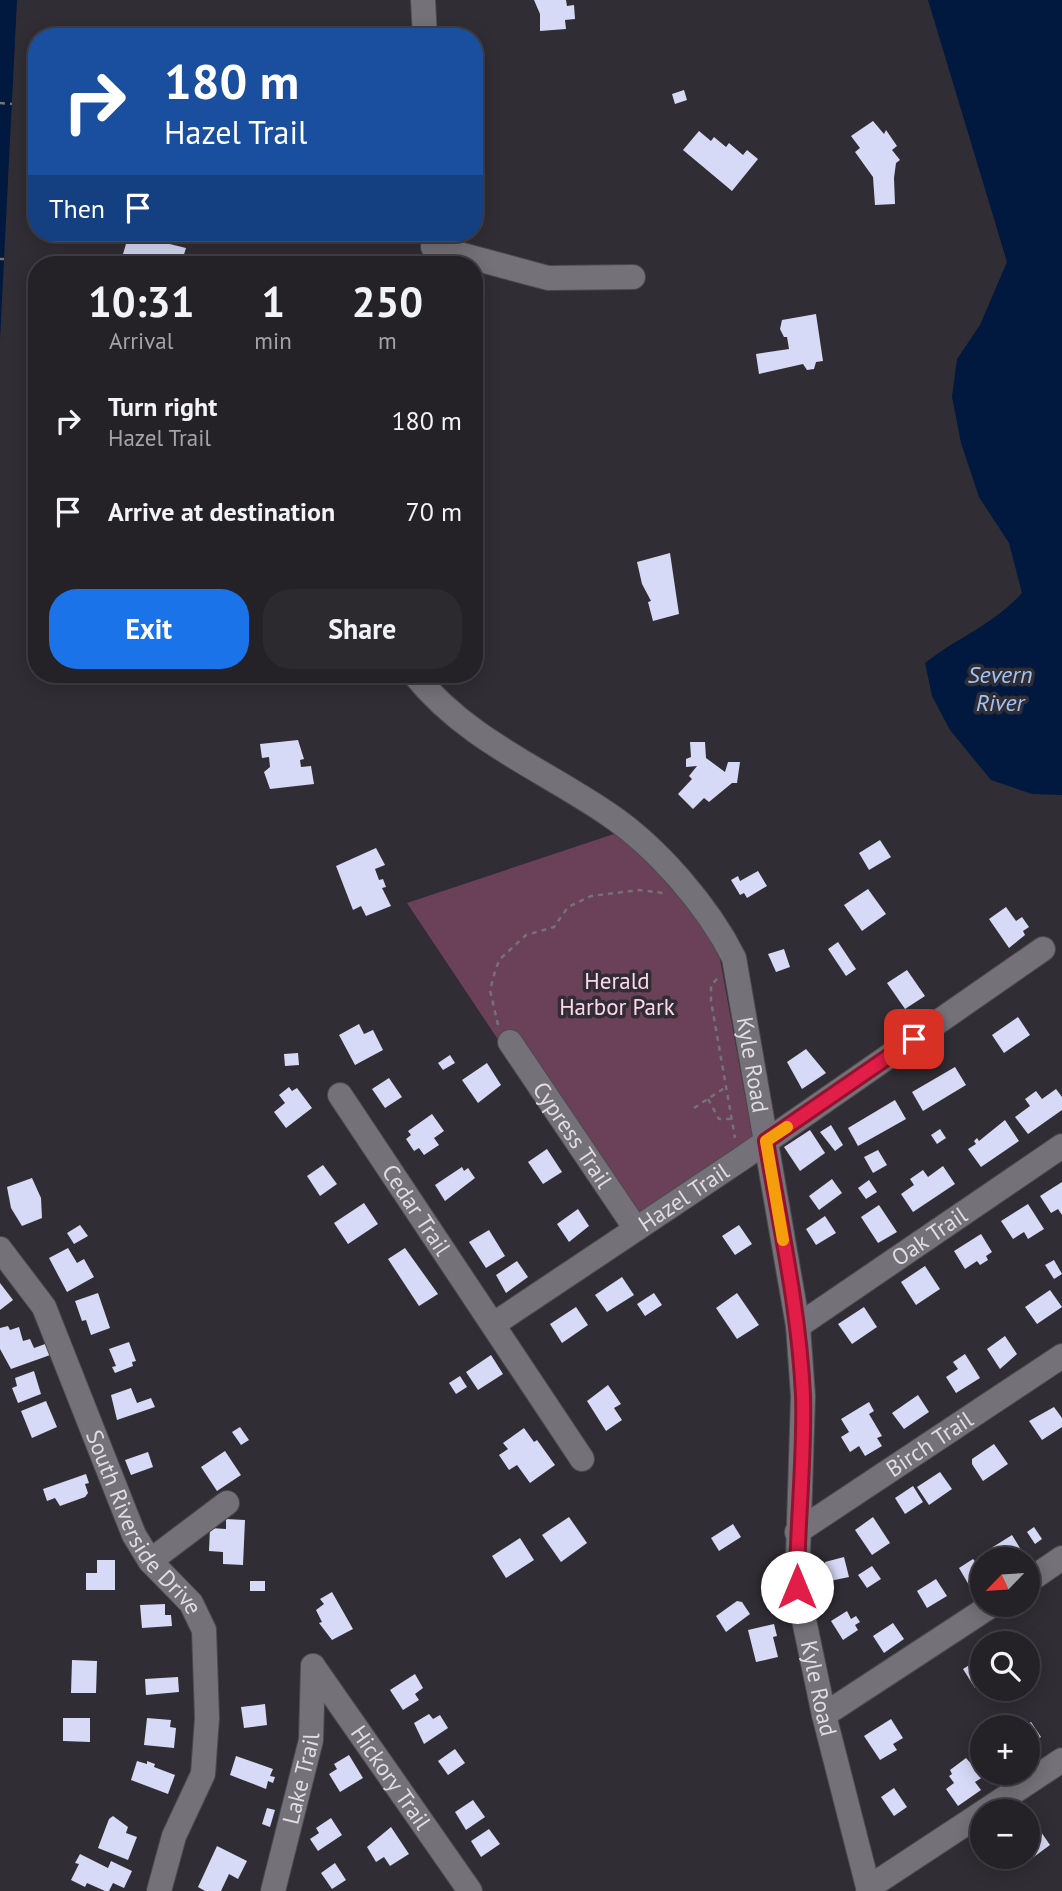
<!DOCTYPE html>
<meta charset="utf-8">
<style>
:root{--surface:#242227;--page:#2c2a2f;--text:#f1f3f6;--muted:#a3a4a7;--line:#413f44;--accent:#1a73e8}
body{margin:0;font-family:"PT Sans",sans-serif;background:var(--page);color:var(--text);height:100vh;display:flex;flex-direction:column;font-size:26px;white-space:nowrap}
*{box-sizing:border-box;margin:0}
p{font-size:23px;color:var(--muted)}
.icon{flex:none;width:38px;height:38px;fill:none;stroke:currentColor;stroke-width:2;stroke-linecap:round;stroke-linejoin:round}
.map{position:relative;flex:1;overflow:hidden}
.side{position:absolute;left:28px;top:256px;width:455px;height:427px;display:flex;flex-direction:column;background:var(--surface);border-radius:28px;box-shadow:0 4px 18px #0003,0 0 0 2px var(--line)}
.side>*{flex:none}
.banner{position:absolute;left:28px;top:28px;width:455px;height:214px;border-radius:28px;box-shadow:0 4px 18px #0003,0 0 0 2px var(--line);background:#1a4fa0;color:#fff;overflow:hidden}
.needle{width:46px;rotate:245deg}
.buttons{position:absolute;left:970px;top:1547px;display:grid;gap:14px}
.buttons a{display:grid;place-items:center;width:70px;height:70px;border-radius:50%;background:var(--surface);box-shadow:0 4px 18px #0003,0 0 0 2px var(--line);font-size:35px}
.pin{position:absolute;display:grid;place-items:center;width:60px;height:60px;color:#fff;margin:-30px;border-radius:14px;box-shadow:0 4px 10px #0006}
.me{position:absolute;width:77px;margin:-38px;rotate:0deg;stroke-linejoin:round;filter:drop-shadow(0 0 5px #0008)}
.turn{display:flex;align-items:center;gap:24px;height:147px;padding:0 21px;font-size:32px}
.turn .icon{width:91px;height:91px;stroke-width:2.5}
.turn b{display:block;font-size:49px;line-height:60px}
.then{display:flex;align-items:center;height:66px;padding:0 21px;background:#0003;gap:14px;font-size:26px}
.eta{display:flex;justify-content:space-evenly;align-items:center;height:119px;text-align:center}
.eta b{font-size:42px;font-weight:700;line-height:49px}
.primary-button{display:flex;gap:14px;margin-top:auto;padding:14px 21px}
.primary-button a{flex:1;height:80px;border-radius:28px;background:var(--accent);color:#fff;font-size:28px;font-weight:700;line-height:80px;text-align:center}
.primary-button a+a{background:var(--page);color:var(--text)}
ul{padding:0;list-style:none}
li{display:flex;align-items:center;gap:21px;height:91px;padding:0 21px}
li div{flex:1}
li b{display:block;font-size:26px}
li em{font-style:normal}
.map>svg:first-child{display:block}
.green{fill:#6b4159}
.water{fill:#01193e}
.building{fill:#d6daf6}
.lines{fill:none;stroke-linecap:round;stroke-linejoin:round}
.minor-casing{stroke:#4c4a4e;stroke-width:26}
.path{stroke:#747277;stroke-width:2.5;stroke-dasharray:5 5;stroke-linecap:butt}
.minor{stroke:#747178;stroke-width:24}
.route-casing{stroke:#92132f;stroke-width:18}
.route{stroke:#e11d48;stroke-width:12}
.slow{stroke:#f59e0b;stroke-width:12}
.labels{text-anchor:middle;stroke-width:7;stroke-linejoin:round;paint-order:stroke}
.park-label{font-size:23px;fill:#fed7eb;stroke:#302d34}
.street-label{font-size:23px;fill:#dfdde1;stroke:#302d34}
.water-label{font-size:24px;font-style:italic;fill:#a3c4f4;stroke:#302d34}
</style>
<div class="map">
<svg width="1062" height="1891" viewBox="0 0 1062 1891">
<rect width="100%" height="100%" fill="#302d34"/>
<polygon class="green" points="617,833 633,843 717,943 753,1140 637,1219 501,1044 407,903"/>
<g class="water">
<polygon points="0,0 17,0 0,340"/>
<path d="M928,0h134v795l-30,-1 -41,-14 -41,-50 -18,-34 -7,-33c32,-25 69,-39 97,-70l-13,-50 -30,-46 -18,-54 -9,-46 5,-38 23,-34 27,-63z"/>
</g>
<g class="building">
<polygon points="534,0 566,0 567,6 574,5 575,19 565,20 566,29 540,31 540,14"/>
<polygon points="684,90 687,100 675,104 672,94"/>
<polygon points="873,121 884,134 886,130 897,146 892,150 900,160 896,163 894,178 895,204 875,205 873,177 855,152 860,148 851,136"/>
<polygon points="699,131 711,141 714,137 726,147 729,143 743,155 747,150 758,159 732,191 683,150"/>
<polygon points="129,234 186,248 181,264 120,264"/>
<polygon points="816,314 823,361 816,362 814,369 807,370 803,364 759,374 756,354 789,349 787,337 784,337 780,329 782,320"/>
<polygon points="670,553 679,614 653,621 648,602 651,601 642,584 637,562"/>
<polygon points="298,740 304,759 300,760 301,767 311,766 314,784 270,789 264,772 270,767 269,757 262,758 260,744"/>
<polygon points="690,742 705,742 706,758 725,772 728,762 740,762 737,783 732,783 709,802 704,798 693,809 678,794 692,779 689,776 697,766 686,767 686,759 691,757"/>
<polygon points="880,840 891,857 869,870 859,853"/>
<polygon points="376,848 385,865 375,869 379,880 383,879 386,887 382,888 391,906 366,916 361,906 353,910 336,866"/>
<polygon points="758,871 767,886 747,898 744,893 740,895 731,880 738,876 740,881"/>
<polygon points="868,889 886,914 862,931 844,905"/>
<polygon points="1006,907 1016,921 1022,917 1029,927 1023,931 1025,935 1009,948 989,919"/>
<polygon points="838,942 856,969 846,976 828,949"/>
<polygon points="784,949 790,967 776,972 768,954"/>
<polygon points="907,970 925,996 905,1009 887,983"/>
<polygon points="1018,1017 1030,1035 1004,1053 992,1035"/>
<polygon points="359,1024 364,1034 373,1030 383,1050 355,1065 339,1035"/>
<polygon points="806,1049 826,1073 802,1089 787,1062"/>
<polygon points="298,1053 299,1065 285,1066 284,1054"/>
<polygon points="450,1055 455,1063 443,1070 438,1063"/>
<polygon points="487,1063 501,1085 478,1103 462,1080"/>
<polygon points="955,1067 966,1085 923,1111 912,1092"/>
<polygon points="389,1078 402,1097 385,1108 372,1089"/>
<polygon points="289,1087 292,1091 297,1088 312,1108 286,1128 274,1112 285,1103 279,1095"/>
<polygon points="1056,1089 1062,1097 1062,1110 1028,1134 1015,1117 1030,1106 1025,1099 1036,1091 1042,1099"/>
<polygon points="895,1100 906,1119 858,1146 848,1128"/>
<polygon points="432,1114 444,1131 434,1138 439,1145 424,1155 419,1148 414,1151 406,1139 411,1135 408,1131"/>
<polygon points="1005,1120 1019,1141 981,1167 968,1149 976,1144 974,1141 977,1138 979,1141"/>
<polygon points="831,1125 843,1145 835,1151 820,1132"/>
<polygon points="940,1129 946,1138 937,1144 931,1135"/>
<polygon points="810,1130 825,1153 800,1171 784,1147"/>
<polygon points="547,1149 562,1172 543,1184 528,1162"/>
<polygon points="878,1150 887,1165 873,1173 864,1157"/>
<polygon points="323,1165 337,1184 320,1196 307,1176"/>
<polygon points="943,1166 955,1184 913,1212 901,1194 914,1185 910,1179 923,1170 928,1177"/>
<polygon points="462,1167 464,1171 468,1168 475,1178 445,1201 435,1185"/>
<polygon points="32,1178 41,1198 42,1218 22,1226 11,1208 7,1187"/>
<polygon points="832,1179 842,1193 819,1210 809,1196"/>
<polygon points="869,1180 877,1192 866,1199 858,1188"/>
<polygon points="1062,1182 1062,1215 1058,1209 1051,1213 1040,1196"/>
<polygon points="364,1203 378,1224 348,1244 334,1223"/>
<polygon points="1028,1204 1044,1229 1028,1239 1024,1232 1013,1239 1001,1221"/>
<polygon points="879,1205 897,1232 878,1243 861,1217"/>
<polygon points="578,1209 589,1226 569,1242 557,1224"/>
<polygon points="825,1216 836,1233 816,1245 806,1229"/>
<polygon points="80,1225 88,1236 74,1244 67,1233"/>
<polygon points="739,1225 752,1244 735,1255 722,1236"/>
<polygon points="489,1230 505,1256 486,1268 469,1242"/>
<polygon points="981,1234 992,1252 986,1256 988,1260 980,1265 977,1261 965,1269 954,1251"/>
<polygon points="68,1248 77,1263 84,1259 94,1277 67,1292 49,1258"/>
<polygon points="405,1248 438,1294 419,1306 388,1259"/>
<polygon points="1054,1260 1062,1274 1054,1279 1045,1265"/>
<polygon points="517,1261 528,1277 506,1293 496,1275"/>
<polygon points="925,1266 940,1289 916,1305 901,1282"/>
<polygon points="622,1277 634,1295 607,1312 595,1295"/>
<polygon points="0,1283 13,1300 0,1310"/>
<polygon points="1050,1290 1062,1307 1037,1324 1025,1307"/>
<polygon points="98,1293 110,1328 91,1335 86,1320 82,1321 75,1301"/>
<polygon points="654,1293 662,1305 645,1316 637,1304"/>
<polygon points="737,1293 759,1325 737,1339 716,1308"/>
<polygon points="576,1307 588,1325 562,1343 550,1324"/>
<polygon points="864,1307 877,1327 852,1344 838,1324"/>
<polygon points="8,1326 10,1330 19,1327 23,1341 30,1339 34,1348 48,1343 53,1354 11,1369 0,1349 0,1328"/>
<polygon points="1005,1336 1017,1354 1000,1369 987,1349"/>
<polygon points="129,1342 136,1361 132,1362 133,1366 115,1373 112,1367 116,1366 109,1349"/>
<polygon points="965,1354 980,1378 956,1393 946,1377 958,1369 953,1362"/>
<polygon points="491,1355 503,1374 478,1390 466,1372"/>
<polygon points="34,1371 41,1394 18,1403 12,1388 17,1386 15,1378"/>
<polygon points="460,1376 467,1387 456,1394 449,1383"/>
<polygon points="608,1385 621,1404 614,1408 622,1420 606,1431 587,1401"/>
<polygon points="131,1388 137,1403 151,1398 155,1407 117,1420 111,1395"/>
<polygon points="918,1395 929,1412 904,1429 892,1413"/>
<polygon points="46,1401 57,1427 32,1438 21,1411"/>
<polygon points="869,1402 874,1411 869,1414 882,1436 877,1438 882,1446 865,1456 859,1446 850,1452 841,1437 849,1432 841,1419"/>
<polygon points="1054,1407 1062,1418 1062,1427 1042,1440 1029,1421"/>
<polygon points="240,1427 249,1440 241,1445 232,1432"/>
<polygon points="524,1428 534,1442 537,1440 555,1465 530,1483 517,1465 509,1470 499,1455 508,1449 503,1443"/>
<polygon points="994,1444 1008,1464 983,1481 972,1464 972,1459"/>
<polygon points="225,1451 241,1475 217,1491 201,1467"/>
<polygon points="148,1452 153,1467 131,1475 125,1460"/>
<polygon points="940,1472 952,1489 929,1505 917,1487"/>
<polygon points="86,1474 89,1483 85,1484 88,1493 85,1497 60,1506 55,1498 47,1501 43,1489"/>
<polygon points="913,1486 923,1502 905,1514 895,1498"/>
<polygon points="569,1517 587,1543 561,1562 542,1535"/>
<polygon points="873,1517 890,1543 872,1555 855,1530"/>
<polygon points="226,1519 245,1520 243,1565 223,1564 223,1552 209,1551 210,1528 226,1529"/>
<polygon points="733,1524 741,1537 719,1551 711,1538"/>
<polygon points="1034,1527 1042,1539 1035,1544 1027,1532"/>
<polygon points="1012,1535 1026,1558 990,1559 985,1552"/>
<polygon points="520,1538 534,1560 506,1578 492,1556"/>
<polygon points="844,1557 849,1577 830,1581 828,1572 824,1573 825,1562"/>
<polygon points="973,1559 982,1569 982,1587 973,1592 959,1568"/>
<polygon points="97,1560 115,1560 115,1590 86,1590 86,1573 97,1573"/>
<polygon points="872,1566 881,1579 867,1588 858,1575"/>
<polygon points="936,1579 947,1596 927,1608 917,1591"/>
<rect x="250" y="1581" width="15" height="10"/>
<polygon points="332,1592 353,1629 332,1640 319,1623 322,1622 316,1610 324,1604 320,1599"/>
<polygon points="737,1601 742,1602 750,1614 726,1632 716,1616"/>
<polygon points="165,1604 165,1615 171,1615 172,1626 142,1628 140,1605"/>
<polygon points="847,1611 851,1619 856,1616 860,1622 855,1625 858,1630 843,1640 831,1621"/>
<polygon points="893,1623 904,1639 884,1653 873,1636"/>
<polygon points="774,1624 777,1636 773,1637 778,1657 756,1662 748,1630"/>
<polygon points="1024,1635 1034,1650 1027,1655 1027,1643 1012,1643"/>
<polygon points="982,1657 982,1683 975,1688 963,1669"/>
<polygon points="72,1660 97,1661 96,1693 71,1693"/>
<polygon points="415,1674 423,1688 415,1694 419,1700 403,1710 390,1690"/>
<polygon points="178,1677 179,1692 146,1695 145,1679"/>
<polygon points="265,1704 267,1725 244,1728 241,1707"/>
<polygon points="429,1714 433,1719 440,1715 448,1728 424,1744 414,1723"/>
<polygon points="63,1718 90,1718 90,1742 63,1741"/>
<polygon points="147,1718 171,1720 170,1727 176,1728 174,1748 144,1745"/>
<polygon points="891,1719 903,1738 893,1744 897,1750 880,1760 864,1736"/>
<polygon points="1031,1722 1041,1737 1027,1746 1027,1727 1022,1727"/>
<polygon points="455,1749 465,1763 448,1775 438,1761"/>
<polygon points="349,1755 363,1778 340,1792 329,1774 337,1769 334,1764"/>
<polygon points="236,1756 273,1769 270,1776 275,1777 273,1783 268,1781 266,1789 230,1775"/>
<polygon points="966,1758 983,1777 975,1782 981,1790 958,1806 946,1789 954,1783 949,1776 952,1774 950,1770"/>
<polygon points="137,1761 147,1764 147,1761 155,1764 154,1767 175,1775 168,1794 131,1780"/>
<polygon points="894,1788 907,1807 894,1816 881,1797"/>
<polygon points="473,1800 485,1817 466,1830 455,1812"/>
<polygon points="267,1808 275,1810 270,1827 262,1824"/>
<polygon points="113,1816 128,1827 126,1833 137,1837 128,1860 98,1848 109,1819"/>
<polygon points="331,1818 342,1835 318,1851 310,1839 319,1833 316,1828"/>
<polygon points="391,1827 409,1854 390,1866 384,1857 376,1862 367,1847"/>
<polygon points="489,1829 500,1844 481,1857 471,1841"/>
<polygon points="1039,1829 1050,1845 1031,1859 1027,1853 1027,1837"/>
<polygon points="217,1846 247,1861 238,1879 229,1874 221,1891 205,1891 198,1887"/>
<polygon points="80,1854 108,1868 111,1861 132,1871 124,1888 113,1883 109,1891 105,1891 87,1883 85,1887 71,1880 79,1864 75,1863"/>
<polygon points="335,1863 346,1880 332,1889 321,1873"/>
</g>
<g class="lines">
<g class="minor-casing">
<g id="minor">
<polyline points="423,0 425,37"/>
<polyline points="433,247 548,278 633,277"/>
<path id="s1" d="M414,674c53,66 125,93 194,140 49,33 100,92 126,144l64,368 5,70 -6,191 27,128 45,176"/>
<path id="s2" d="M510,1042l126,187"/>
<path id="s3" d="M340,1095l242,364"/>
<path id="s4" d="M0,1249l44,58 90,228 16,26 41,42 13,27 3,88 -4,56 -29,62 -15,55"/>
<path id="s5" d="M494,1324l247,-165 302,-210"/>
<path id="s6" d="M798,1326l264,-180"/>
<path id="s7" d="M797,1532l265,-176"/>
<polyline points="150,1561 227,1503"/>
<polyline points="1027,1582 1062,1558"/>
<path id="s8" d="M313,1666l157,225"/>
<polyline points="824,1715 992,1605"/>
<polyline points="985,1811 1062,1760"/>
<polyline points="868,1888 982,1813"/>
<path id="s9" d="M273,1891l38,-151 2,-74"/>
</g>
</g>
<g class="path">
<polyline points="0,103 12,104"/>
<polyline points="0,259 4,259"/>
<polyline points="717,979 711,985 711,1001 735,1138"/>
<polyline points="498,1025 490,990 496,968 500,959 526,935 554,927 568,907 591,896 639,890 663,893"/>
<polyline points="708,1099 719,1119 732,1119"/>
<polyline points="694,1108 726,1087"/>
</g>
<use href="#minor" class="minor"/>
</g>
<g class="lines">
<g class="route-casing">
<path id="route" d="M797,1587c0,-64 8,-128 6,-192 -4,-86 -23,-170 -37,-254l148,-102"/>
</g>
<use href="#route" class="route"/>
<polyline class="slow" points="783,1240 766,1141 787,1127"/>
</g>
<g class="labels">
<g class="park-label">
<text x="617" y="989">Herald<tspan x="617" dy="26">Harbor Park</tspan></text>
</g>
<g class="street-label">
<text dy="8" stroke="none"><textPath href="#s1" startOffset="542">Kyle Road</textPath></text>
<text dy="8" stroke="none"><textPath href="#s2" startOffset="112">Cypress Trail</textPath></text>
<text dy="8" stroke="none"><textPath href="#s5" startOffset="228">Hazel Trail</textPath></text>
<text dy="8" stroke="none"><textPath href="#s3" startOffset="138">Cedar Trail</textPath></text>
<text dy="8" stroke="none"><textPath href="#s6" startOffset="159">Oak Trail</textPath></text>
<text dy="8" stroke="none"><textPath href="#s7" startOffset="159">Birch Trail</textPath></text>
<text dy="8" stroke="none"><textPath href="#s4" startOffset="312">South Riverside Drive</textPath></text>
<text dy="8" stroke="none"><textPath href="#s1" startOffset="1172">Kyle Road</textPath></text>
<text dy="8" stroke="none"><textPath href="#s8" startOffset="136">Hickory Trail</textPath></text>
<text dy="8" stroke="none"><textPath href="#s9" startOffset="116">Lake Trail</textPath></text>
</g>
<g class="water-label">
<text x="1000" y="683">Severn<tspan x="1000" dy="28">River</tspan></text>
</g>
</g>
</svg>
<div class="buttons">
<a><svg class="needle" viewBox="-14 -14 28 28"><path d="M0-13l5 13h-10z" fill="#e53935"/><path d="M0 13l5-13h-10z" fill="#a3a4a7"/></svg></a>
<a><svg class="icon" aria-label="search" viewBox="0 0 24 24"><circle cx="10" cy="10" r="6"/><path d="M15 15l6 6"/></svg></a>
<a>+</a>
<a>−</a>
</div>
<div class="pin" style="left:914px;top:1039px;background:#d93025"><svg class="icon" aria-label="arrive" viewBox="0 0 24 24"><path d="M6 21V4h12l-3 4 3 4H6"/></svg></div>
<svg class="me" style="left:797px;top:1587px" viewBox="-20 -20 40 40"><circle r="19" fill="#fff"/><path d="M0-13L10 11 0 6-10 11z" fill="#e11d48"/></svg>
<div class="banner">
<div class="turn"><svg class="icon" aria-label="right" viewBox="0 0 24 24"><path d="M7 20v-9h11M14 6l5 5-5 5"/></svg><div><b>180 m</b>Hazel Trail</div></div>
<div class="then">Then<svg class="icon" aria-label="arrive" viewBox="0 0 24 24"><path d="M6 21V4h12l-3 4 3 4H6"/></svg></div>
</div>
<section class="side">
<div class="eta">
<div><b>10:31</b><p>Arrival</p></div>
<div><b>1</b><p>min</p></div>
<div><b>250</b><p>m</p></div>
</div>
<ul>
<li><svg class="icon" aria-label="right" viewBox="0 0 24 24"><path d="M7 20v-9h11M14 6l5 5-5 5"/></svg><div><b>Turn right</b><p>Hazel Trail</p></div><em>180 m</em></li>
<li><svg class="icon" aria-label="arrive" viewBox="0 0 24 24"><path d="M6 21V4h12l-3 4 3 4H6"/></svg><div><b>Arrive at destination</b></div><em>70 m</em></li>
</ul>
<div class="primary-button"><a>Exit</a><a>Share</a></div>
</section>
</div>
